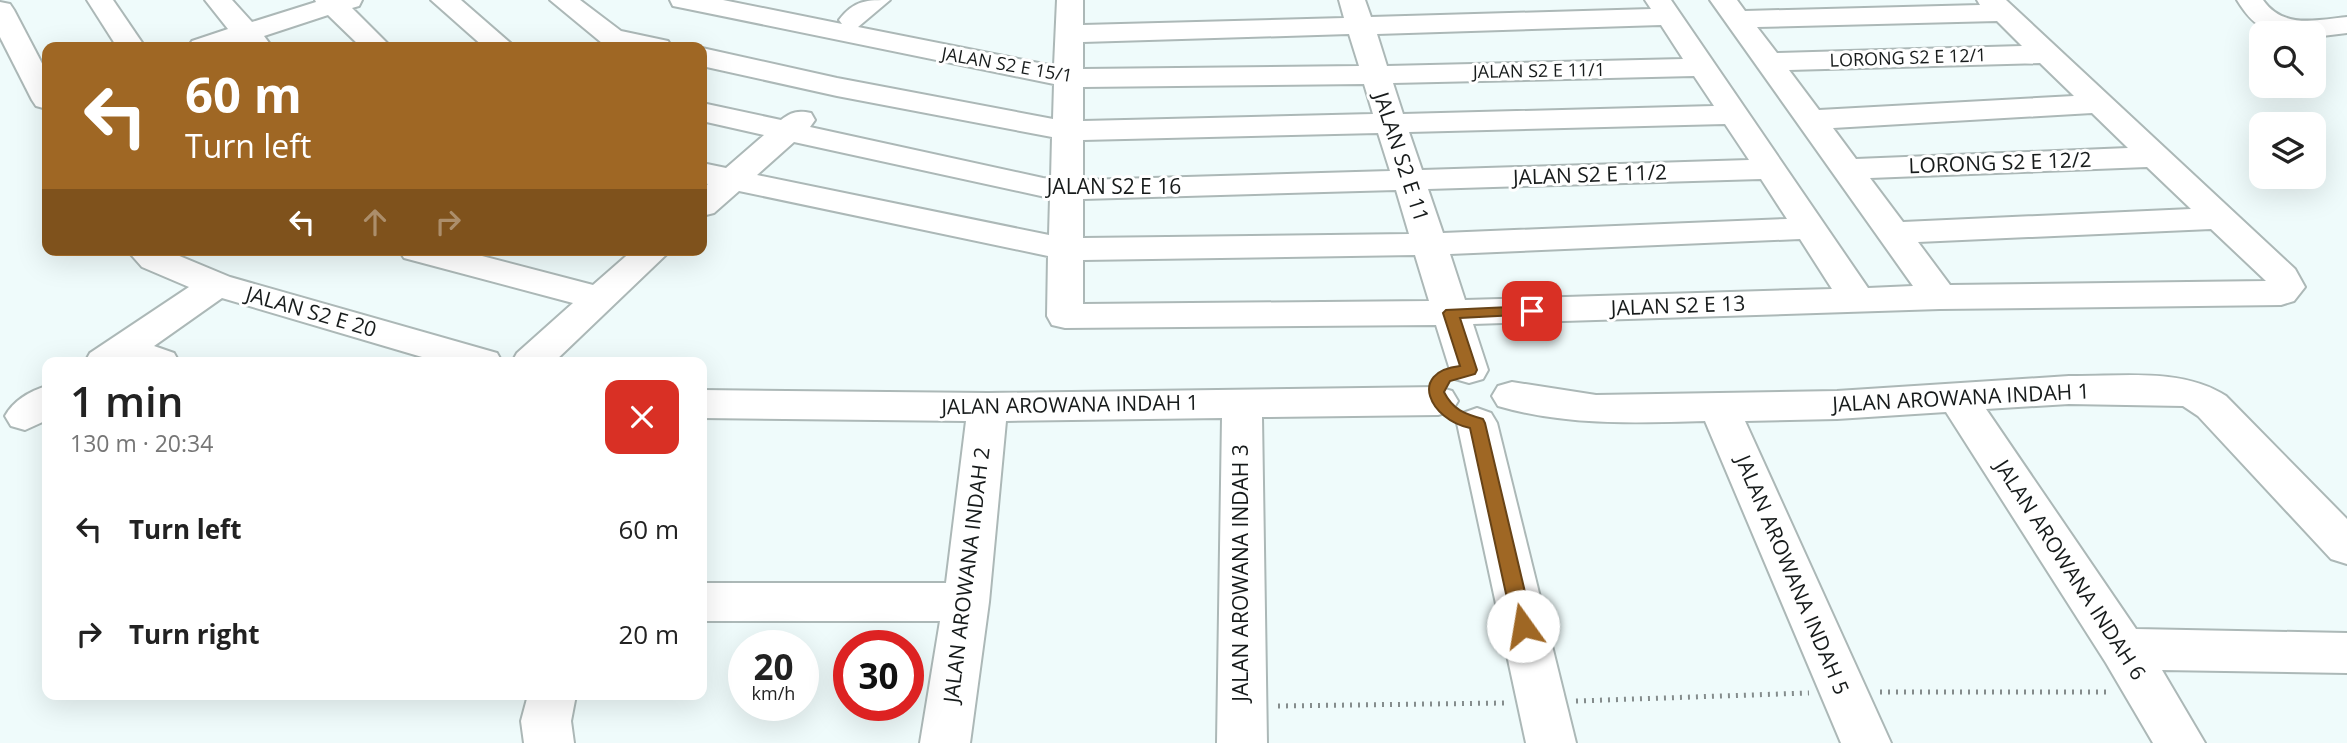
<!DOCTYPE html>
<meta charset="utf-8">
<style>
:root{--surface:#fff;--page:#f2f2f2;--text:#222;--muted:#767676}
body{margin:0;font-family:"Open Sans",sans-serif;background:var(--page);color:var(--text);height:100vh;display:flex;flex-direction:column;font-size:26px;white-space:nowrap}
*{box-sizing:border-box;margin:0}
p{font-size:23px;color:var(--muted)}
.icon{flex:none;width:38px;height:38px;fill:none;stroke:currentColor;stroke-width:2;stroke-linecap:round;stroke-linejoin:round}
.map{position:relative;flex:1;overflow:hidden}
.drawer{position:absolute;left:42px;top:357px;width:665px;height:343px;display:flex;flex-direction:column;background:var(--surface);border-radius:14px;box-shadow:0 7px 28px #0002}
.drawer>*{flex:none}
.top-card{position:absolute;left:42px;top:42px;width:665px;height:214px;border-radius:14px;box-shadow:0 7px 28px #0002;background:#9f6724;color:#fff;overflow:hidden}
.tools{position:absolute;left:2249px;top:21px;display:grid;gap:14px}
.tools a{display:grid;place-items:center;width:77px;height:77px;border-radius:14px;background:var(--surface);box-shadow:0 7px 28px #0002;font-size:35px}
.speed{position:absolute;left:728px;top:630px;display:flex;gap:14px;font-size:35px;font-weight:700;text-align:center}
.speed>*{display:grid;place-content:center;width:91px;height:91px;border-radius:50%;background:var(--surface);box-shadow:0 7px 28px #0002;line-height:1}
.speed small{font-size:18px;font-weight:400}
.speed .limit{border:10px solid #d22;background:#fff;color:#111}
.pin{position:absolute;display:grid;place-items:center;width:60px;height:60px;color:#fff;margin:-30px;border-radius:14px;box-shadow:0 4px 10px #0006}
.me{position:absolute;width:77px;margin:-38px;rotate:347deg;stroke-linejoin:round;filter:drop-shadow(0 0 5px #0008)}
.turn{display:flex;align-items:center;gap:24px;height:147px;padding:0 28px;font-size:32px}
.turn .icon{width:91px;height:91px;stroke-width:2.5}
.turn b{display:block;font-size:49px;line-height:60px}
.lanes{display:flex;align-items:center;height:66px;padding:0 28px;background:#0003;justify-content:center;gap:35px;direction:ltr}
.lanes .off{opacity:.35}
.round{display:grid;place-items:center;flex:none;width:74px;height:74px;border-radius:14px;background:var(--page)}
.headline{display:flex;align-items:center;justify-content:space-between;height:119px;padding:0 28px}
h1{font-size:42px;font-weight:600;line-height:52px}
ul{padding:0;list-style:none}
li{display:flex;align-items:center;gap:21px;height:105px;padding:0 28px}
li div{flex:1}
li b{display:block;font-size:26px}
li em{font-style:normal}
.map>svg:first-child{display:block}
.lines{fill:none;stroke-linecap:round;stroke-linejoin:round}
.minor-casing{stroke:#acb8b7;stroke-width:4}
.path{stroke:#848c8c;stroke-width:5;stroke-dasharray:2 6;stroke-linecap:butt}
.minor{fill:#fff;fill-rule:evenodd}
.route{fill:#9f6724;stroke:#674317;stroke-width:2}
.labels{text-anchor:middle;stroke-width:6;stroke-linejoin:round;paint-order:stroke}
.far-street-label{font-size:18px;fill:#171b1b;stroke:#fff}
.street-label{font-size:21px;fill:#171b1b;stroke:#fff}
</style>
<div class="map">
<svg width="2347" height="743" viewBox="0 0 2347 743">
<rect width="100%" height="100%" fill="#effbfb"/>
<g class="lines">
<g class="minor-casing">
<g id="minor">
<polygon points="87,0 113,0 145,47 117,47"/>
<polygon points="205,0 232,0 252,22 316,2 315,0 362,0 359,6 352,8 391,47 361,47 328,15 264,36 272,47 243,47 240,44 230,47 188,47 192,41 228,29"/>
<polygon points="431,0 461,0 515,47 484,47"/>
<polygon points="550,0 580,0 621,31 668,41 672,47 620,47 602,43"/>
<path d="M670,0h53l119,24 -3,-4c15,-20 28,-20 51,-20l-32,27 196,39 3,-66h26v25l261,-7 -5,-18h26l6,17 280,-8 -6,-9h26l197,288 45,-2 -203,-286h27l8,11 235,-6 -3,-5h29l289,269 10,18 -11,14 -13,4 -341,4 -467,15 15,46 -5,9 -14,4 -14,-4 -5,-9 -14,-45 -371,3 -13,-3 -5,-9 1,-60 -309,-65 -25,22 -12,3v-27l6,-5 -6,-1v-20l24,5 38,-33 -62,-14v-18l79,17c10,-8 17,-10 30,-7l4,7 -5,7 233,51 8,1 1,-42 -215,-41 -135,-30v-18l135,30 216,41 1,-35 -371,-76 -10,-2zM1997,21l25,25 -245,7 -20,-26zM1661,25l22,34 -296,7 -10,-32zM1349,34l10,32 -276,3v-27zM2040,63l34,33 -255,14 -30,-40zM1694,76l20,30 -311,8 -10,-31zM1364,84l9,30 -290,7v-34zM2092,113l36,35 -272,11 -23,-31zM1725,124l24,36 -327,10 -13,-38zM1378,133l12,38 -307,9v-40zM794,142l256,56 -1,37 -292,-60zM2147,167l44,42 -288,13 -33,-44zM1761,179l26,40 -344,14 -15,-44zM1396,190l13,44 -326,4v-39zM2211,229l55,52 -316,4 -32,-43zM1800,239l32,50 -367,11 -15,-46zM1415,255l14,46 -346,3v-44z"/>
<path d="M2237,0h26c20,29 54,20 84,17v16l-33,4v-4c-40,0 -55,3 -77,-33z"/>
<polygon points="0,2 10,4 14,10 47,73 47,109 36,106 32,100 0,37"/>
<polygon points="127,250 165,250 230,277 497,353 502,362 439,362 222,298 154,346 174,353 179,362 85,362 90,353 189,287 142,267"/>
<polygon points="399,250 459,250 593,285 633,250 671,250 554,362 512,362 517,353 573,303 404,258"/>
<path d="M2069,376c51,1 112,-9 157,20l121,123v45l-16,-5 -133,-143 -15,-10 -114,-2 -83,5 150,220 211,4v40l-185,-3 43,73h-52l-47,-80 -160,-251 -109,7 -92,2 146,322h-50l-136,-322c-69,2 -139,5 -207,-15l-6,-10 6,-10 14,-4 84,13 241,-4z"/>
<path d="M47,386v34l-22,10 -14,-4 -6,-10c9,-16 25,-25 42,-30z"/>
<polygon points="1438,387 1452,391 1458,401 1452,411 1438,415 1262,417 1267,743 1217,743 1222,418 1006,421 989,602 970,743 920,743 940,621 702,621 702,583 946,583 966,421 702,418 702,390 988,393"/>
<polygon points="1477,408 1491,413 1497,423 1576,743 1526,743 1457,423 1463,413"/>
<polygon points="528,695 576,695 571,721 574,743 524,743 521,721"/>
</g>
</g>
<g class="path">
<polyline points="1880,692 2110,692"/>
<polyline points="1576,701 1809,693"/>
<polyline points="1278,706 1504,703"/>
</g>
<use href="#minor" class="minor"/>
</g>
<path class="route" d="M1532,306l6,1 2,4 -2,3 -78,4 17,52 -2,4 -25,7 -6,11c9,18 21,22 39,27l2,4 48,203 -3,6 -7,2 -7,-2 -3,-6 -43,-198c-40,-8 -63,-56 -10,-62l-17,-53 3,-3z"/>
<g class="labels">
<g class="far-street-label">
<text transform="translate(1908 58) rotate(-2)" y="6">LORONG S2 E 12/1</text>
<text transform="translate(1007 65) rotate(10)" y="6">JALAN S2 E 15/1</text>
<text transform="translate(1539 71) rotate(-1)" y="6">JALAN S2 E 11/1</text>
</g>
<g class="street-label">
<text transform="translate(1401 157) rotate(72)" y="7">JALAN S2 E 11</text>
<text transform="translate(2000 163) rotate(-2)" y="7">LORONG S2 E 12/2</text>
<text transform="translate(1590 175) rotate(-2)" y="7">JALAN S2 E 11/2</text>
<text x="1114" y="194">JALAN S2 E 16</text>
<text transform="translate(1678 306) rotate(-2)" y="7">JALAN S2 E 13</text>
<text transform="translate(311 312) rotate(16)" y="7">JALAN S2 E 20</text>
<text transform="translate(1961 398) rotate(-3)" y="7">JALAN AROWANA INDAH 1</text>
<text transform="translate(1070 405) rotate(-1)" y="7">JALAN AROWANA INDAH 1</text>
<text transform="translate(2070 570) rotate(57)" y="7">JALAN AROWANA INDAH 6</text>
<text transform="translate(1241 573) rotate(-90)" y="7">JALAN AROWANA INDAH 3</text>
<text transform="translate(967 575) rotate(-83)" y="7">JALAN AROWANA INDAH 2</text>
<text transform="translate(1792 575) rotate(67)" y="7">JALAN AROWANA INDAH 5</text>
</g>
</g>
</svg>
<div class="tools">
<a><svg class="icon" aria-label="search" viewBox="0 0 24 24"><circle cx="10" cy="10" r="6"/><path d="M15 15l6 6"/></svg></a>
<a><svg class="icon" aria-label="layers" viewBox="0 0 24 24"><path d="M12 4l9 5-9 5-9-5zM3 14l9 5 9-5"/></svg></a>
</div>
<div class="speed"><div>20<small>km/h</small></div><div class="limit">30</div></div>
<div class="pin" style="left:1532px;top:311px;background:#d93025"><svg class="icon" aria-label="arrive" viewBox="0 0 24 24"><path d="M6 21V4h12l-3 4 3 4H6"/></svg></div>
<svg class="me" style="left:1523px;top:626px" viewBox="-20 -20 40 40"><circle r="19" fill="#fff"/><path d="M0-13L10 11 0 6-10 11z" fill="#9f6724"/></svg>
<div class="top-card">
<div class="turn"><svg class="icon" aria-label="left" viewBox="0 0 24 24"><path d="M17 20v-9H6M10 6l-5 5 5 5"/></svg><div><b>60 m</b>Turn left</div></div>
<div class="lanes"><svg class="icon" aria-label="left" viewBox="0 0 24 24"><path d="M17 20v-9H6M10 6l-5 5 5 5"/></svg><svg class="icon off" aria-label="ahead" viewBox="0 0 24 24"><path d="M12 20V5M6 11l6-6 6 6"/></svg><svg class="icon off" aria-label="right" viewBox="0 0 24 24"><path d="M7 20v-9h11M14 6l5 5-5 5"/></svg></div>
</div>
<section class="drawer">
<div class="headline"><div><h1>1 min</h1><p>130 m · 20:34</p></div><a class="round" style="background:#d93025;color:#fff"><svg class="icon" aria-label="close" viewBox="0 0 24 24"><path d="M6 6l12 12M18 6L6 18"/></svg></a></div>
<ul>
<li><svg class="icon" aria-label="left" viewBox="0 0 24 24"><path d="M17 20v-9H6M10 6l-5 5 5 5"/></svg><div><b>Turn left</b></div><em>60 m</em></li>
<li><svg class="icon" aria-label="right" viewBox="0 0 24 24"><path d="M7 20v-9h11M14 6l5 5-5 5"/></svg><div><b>Turn right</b></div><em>20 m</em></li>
</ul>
</section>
</div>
